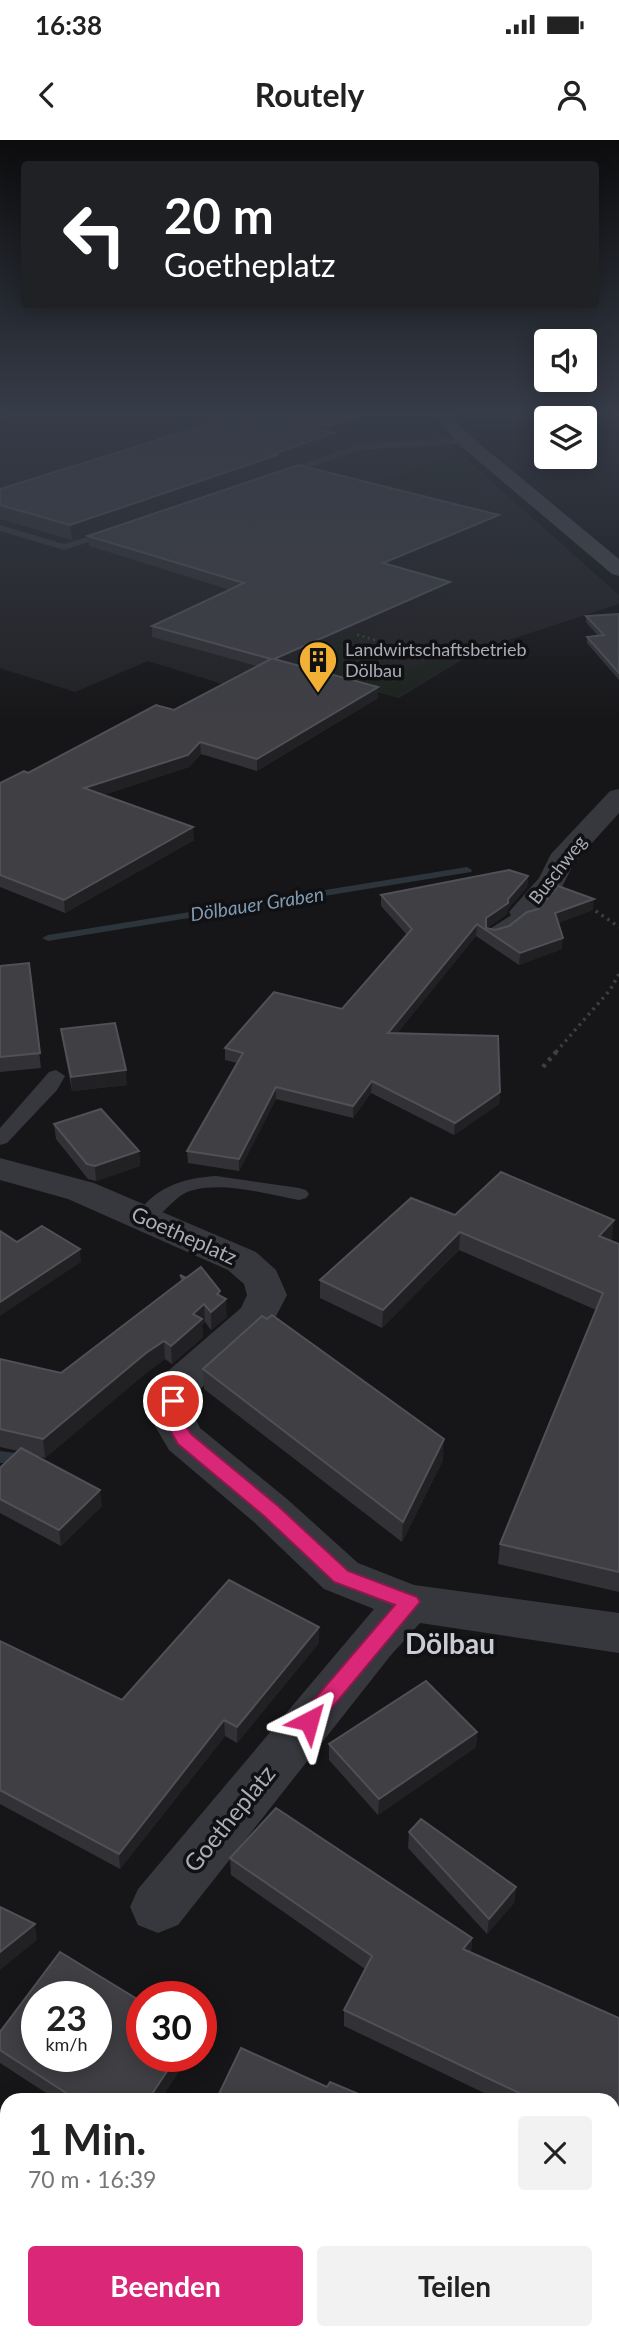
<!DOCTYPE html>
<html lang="de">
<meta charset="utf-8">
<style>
:root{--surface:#fff;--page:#f2f2f2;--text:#222;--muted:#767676;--accent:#db2777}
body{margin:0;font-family:Lato,sans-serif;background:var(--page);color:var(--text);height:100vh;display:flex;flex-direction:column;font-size:26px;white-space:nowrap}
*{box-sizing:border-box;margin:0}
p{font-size:23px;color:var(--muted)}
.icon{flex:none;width:38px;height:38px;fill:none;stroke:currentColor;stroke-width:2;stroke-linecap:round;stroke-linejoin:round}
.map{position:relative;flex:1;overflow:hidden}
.details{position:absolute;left:0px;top:1953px;width:620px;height:247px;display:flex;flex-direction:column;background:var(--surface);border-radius:21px 21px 0 0;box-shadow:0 4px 18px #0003}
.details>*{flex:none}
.guide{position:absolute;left:21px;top:21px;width:578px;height:147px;border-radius:7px;box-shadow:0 4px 18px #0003;background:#202124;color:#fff;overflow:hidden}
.buttons{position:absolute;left:534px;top:189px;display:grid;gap:14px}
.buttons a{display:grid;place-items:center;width:63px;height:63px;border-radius:7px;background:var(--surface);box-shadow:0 4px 18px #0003;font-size:35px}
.speed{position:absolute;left:21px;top:1841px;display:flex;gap:14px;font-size:35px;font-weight:700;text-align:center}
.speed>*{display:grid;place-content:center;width:91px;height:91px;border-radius:50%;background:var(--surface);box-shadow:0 4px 18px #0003;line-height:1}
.speed small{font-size:18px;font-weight:400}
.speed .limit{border:10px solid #d22;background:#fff;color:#111}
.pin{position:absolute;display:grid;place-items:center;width:60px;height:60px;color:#fff;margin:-30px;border:4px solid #fff;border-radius:50%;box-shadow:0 2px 7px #0007}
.me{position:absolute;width:77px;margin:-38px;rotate:39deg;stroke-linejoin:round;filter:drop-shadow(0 0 5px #0008)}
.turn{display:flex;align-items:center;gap:24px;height:147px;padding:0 28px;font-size:32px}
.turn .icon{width:91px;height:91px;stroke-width:2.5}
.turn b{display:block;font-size:49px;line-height:60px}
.round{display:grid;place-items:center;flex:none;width:74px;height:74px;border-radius:7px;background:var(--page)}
.summary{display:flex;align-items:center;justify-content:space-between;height:119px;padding:0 28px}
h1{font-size:42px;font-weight:700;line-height:52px}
.button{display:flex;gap:14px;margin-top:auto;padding:14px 28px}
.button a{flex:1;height:80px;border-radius:7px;background:var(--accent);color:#fff;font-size:28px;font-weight:700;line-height:80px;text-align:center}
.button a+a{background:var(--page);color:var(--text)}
.status{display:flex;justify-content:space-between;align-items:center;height:49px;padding:0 35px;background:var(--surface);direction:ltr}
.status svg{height:19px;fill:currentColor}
header{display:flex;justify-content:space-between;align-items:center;height:91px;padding:0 28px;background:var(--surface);font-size:32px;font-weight:700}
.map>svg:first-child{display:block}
.built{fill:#222225}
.green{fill:#1c231d}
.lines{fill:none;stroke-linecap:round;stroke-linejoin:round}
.stream{fill:#2c353c;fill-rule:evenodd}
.path-far2{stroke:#3d3f44;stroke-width:2.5;stroke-dasharray:2 3.5;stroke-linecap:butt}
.path-far1{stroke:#3d3f44;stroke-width:3.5;stroke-dasharray:2.5 4.5;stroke-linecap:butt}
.path{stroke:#3d3f44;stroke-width:4.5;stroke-dasharray:3.5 5;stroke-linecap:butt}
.lane{fill:#37383d;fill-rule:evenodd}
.street{fill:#37383d;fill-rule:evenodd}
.secondary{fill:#45474d;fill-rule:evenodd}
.wall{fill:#323236}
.shaded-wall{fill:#212124}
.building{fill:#3f3f44;stroke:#4f5156;stroke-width:2;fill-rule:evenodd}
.route{fill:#db2777;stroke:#8e194d;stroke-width:2}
.labels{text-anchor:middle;stroke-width:7;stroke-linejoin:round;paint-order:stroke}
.far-poi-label{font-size:18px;fill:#a8adb8;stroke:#111113;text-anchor:start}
.far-street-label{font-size:18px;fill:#a8adb8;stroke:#111113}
.far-water-label{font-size:19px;font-style:italic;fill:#7f9bb3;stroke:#111113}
.street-label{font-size:21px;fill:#a8adb8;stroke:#111113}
.near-street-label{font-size:24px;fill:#a8adb8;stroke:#111113}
.near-quarter-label{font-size:28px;font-weight:bold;fill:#c9ccd4;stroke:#111113}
</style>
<div class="status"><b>16:38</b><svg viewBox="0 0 49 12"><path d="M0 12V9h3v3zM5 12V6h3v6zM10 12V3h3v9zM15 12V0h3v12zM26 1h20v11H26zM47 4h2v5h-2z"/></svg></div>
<header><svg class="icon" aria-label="back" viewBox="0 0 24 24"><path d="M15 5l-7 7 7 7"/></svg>Routely<svg class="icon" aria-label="person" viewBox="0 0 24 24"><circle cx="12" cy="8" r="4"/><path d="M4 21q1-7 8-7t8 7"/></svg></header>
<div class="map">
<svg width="619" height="2199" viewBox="0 0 619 2199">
<rect width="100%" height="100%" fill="#161618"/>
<polygon class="built" points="5,273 427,273 447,302 619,455 619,464 478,510 399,558 280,525 229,546 148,521 75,552 0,528 0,288 9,285"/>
<g class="green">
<polygon points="458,314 487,341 472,352 415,349 378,343"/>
<polygon points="299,472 372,495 342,508 409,529 472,508 477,510 398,556 279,523"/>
<polygon points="613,2163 619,2166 619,2199 420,2199 417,2193 612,2193"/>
</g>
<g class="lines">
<g class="stream">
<polygon points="467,727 472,730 471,732 48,801 42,798 48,795"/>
<polygon points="0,1311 24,1314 26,1318 24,1322 0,1323"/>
</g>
<polyline class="path-far2" points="352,493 394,506"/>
<g class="path-far1">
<polyline points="590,767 619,787"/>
<polyline points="556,912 610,850 619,834"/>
</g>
<polyline class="path" points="543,927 557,911"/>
<g class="lane">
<polygon points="466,298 469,299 469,303 359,310 282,337 273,335 358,304"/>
<polygon points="0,385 64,404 115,389 120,392 64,410 0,391"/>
<path d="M524,767l8,5c-9,12 -27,30 -44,26l-2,-4 2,-4z"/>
<polygon points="56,930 65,936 57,950 7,1003 0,1005 0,988 49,932"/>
<path d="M216,1036l83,12 7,2 3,4 -3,4 -7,2c-33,-6 -76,-19 -109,-9 -20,6 -32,37 -53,32l-3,-5c20,-30 47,-40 82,-42z"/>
</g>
<g class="street">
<polygon points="619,649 619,673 574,723 562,747 535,778 524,781 513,778 509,772 539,738 551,714 610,651"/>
<path d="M0,1018l94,25 162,69 20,18 11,25 -15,29 -72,65c-6,13 -8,26 0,39l87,71 71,64 56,22 205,28v40l-199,-30 -29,32 -213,270 -20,8 -20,-8 -8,-18 8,-18 236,-280 -50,-20 -69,-66 -86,-73 -17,-29v-20l16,-30 73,-63 6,-13 -3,-11 -16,-14 -160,-71 -68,-19z"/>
</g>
<polygon class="secondary" points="434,273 450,273 468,294 619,419 619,436 612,434 456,302"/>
</g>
<g class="wall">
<polygon points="265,273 369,273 369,281 333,293 334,307 277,326 278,329 72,400 0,379 0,349 265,277"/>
<polygon points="499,375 498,385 397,427 450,442 449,452 289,523 378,547 378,558 257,631 201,614 189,627 103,655 194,700 65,773 0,747 0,643 28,633 174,570 257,526 152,497 152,486 230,450 89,406 88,396"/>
<polygon points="619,474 619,540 587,503 587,497 598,496 586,482 586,476"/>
<polygon points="528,736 527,747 508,769 507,774 487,788 495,790 593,770 558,783 562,809 519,825 476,796 397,893 500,952 499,964 454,995 371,953 353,978 276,959 239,1031 188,1023 187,1011 237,923 225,920 225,908 342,869 407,795 381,766 381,755"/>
<polygon points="29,823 41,928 0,932 0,826"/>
<polygon points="61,889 127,945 72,951 63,904"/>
<polygon points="54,984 139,1011 140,1026 96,1041 88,1039 56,999"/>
<polygon points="455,1075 612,1098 610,1101 619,1104 619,1452 498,1424 500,1404 596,1170 459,1110 382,1188 320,1158 320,1140"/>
<polygon points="180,1135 220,1151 220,1156 227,1177 211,1190 205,1182 202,1185 203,1197 172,1224 165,1219 147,1232 45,1318 34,1315 102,1366 61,1406 0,1373 0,1328 18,1311 0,1307 0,1219 61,1233 181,1142"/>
<polygon points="203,1229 443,1320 402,1402 204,1249"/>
<polygon points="0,1501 122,1560 319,1503 237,1603 225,1596 120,1729 0,1664"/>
<polygon points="477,1592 476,1607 378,1675 329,1620 329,1604"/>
<polygon points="409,1692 516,1747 514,1763 487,1794 408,1708"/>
<polygon points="230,1718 472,1798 471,1812 619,1878 619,2018 612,2015 612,1960 499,1960 344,1886 344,1870 365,1829 231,1735"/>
<polygon points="0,1892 142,1916 189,1916 160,1960 57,1960 0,1923"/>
</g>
<g class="shaded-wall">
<polygon points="369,273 369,281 329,294 329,286"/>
<polygon points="334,293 334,307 277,326 278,329 72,400 70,385"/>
<polygon points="499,375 498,385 382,433 383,423"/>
<polygon points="450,442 449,452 274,530 274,519"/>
<polygon points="378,547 378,558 257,631 257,619"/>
<polygon points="200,602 201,614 189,627 85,661 84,648"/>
<polygon points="193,687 194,700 65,773 64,760"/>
<polygon points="528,736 527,747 508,769 507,774 486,789 486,778 508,759"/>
<polygon points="594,759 593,770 554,785 555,773"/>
<polygon points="477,784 476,796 388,905 388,893"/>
<polygon points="563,798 562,809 519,825 520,813"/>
<polygon points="126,930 127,945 72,951 71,937"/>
<polygon points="372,941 371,953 353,978 353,966"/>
<polygon points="276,947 276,959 239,1031 239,1019"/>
<polygon points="500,952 499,964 454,995 455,983"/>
<polygon points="139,1011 140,1026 96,1041 95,1026"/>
<polygon points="614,1080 612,1098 596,1115 599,1096"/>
<polygon points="460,1092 459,1110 382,1188 383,1170"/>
<polygon points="80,1109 81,1122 0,1176 0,1162"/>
<polygon points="220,1151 221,1163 226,1159 227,1177 211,1190 211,1172 217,1154"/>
<polygon points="204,1164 205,1182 202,1185 203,1197 172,1224 171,1206 193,1174"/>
<polygon points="164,1201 165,1219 147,1232 45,1318 43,1299 146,1213"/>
<polygon points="444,1299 443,1320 402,1402 403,1382"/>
<polygon points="100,1350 102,1366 61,1406 59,1390"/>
<polygon points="319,1487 319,1503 237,1603 237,1587"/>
<polygon points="224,1580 225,1596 120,1729 119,1714"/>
<polygon points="477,1592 476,1607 378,1675 379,1659"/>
<polygon points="516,1747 514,1763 487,1794 489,1779"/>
<polygon points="35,1784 37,1800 0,1830 0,1812"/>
<polygon points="472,1798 470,1815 463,1809"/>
<polygon points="177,1916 189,1916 160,1960 148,1960"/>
<polygon points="290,2193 297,2193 294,2199 287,2199"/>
</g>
<g class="building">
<polygon points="276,273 368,273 329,286"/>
<polygon points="265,276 334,293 273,314 277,315 70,385 0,365 0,349 231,277"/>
<polygon points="298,325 499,375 383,423 450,442 274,519 378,547 257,619 200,602 188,615 84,648 193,687 64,760 0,735 0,643 24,631 28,633 156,565 174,570 271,519 152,486 244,443 88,396"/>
<polygon points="619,474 619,533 587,497 604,495 586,476"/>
<polygon points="509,730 528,736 508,759 508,763 486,778 486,788 495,790 509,786 527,772 538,769 558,746 594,759 555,773 563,798 520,813 477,784 388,893 498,896 500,952 455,983 372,941 353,966 276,947 239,1019 187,1011 243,913 225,908 274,852 342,869 412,789 381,755"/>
<polygon points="29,823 40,913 0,917 0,826"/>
<polygon points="115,883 126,930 71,937 61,889"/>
<polygon points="101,969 139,1011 95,1026 87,1024 54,984"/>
<polygon points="501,1032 614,1080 599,1096 619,1104 619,1432 500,1404 603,1153 460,1092 383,1170 320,1140 411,1058 455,1075"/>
<polygon points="42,1086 80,1109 0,1162 0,1091 17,1102"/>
<polygon points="201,1127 220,1151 217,1154 226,1159 211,1172 204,1164 193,1174 202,1179 171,1206 164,1201 146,1213 43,1299 0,1289 0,1219 61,1233 184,1139 180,1135 186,1138"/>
<polygon points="272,1175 444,1299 403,1382 203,1229 262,1176 267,1179"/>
<polygon points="21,1308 100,1350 59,1390 0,1359 0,1328"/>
<polygon points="229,1440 319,1487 237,1587 224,1580 119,1714 0,1650 0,1501 122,1560"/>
<polygon points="426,1541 477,1592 379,1659 329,1604"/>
<polygon points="276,1668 472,1798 463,1809 619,1878 619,2000 612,1997 612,1960 534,1960 344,1870 372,1816 230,1718"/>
<polygon points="421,1679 516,1747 489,1779 409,1692"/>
<polygon points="0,1767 35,1784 0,1812"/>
<path d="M60,1812l82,50v54h35l-29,44h-71l-77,-50v-18zM37,1857h59v59h-59z"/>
<polygon points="241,1908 327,1947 330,1942 373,1960 216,1960"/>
<polygon points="101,2193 290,2193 287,2199 98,2199"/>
</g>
<linearGradient id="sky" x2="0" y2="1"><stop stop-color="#0c0c0d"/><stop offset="0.47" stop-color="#363c48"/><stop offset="1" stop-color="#363c48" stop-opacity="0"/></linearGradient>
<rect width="619" height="581" fill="url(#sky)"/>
<polygon class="route" points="173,1255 182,1261 183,1281 191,1294 278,1366 348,1431 417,1457 420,1462 316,1587 309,1590 301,1587 298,1581 301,1575 395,1465 334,1442 264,1376 178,1304 165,1281 164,1261"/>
<defs>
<g id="building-pin" transform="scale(2.0125)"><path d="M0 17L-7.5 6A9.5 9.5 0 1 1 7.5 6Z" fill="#f2b134" stroke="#111113"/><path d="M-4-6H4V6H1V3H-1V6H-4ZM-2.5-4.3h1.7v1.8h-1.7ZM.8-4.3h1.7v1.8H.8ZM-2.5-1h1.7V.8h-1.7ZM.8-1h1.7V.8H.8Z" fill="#111"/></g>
</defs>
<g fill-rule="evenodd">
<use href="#building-pin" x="318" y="520"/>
</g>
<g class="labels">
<g class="far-poi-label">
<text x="345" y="516">Landwirtschaftsbetrieb<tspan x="345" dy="21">Dölbau</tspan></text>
</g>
<g class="far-street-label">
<text transform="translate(558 730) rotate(-52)" y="6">Buschweg</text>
</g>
<g class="far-water-label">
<text transform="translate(257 764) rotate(-9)" y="7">Dölbauer Graben</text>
</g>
<g class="street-label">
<text transform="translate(184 1096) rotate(24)" y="7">Goetheplatz</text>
</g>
<g class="near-street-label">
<text transform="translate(230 1679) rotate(-51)" y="8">Goetheplatz</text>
</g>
<g class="near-quarter-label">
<text x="450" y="1514">Dölbau</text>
</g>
</g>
</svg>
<div class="buttons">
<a><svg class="icon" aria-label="sound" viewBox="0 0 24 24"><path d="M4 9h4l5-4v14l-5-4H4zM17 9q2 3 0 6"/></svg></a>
<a><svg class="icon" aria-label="layers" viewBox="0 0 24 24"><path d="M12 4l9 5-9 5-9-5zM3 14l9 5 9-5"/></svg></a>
</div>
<div class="speed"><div>23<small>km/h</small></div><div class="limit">30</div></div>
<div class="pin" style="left:173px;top:1261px;background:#d93025"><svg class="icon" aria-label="arrive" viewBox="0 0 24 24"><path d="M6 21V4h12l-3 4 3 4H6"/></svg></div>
<svg class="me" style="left:309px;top:1581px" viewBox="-20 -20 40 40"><path d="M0-17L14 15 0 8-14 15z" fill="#db2777" stroke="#fff" stroke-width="4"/></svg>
<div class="guide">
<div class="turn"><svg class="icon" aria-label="left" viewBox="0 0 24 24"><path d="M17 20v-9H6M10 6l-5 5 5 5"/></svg><div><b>20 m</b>Goetheplatz</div></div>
</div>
<section class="details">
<div class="summary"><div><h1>1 Min.</h1><p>70 m · 16:39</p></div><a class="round"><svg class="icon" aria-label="close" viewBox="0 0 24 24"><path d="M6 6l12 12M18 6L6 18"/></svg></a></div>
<div class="button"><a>Beenden</a><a>Teilen</a></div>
</section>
</div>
